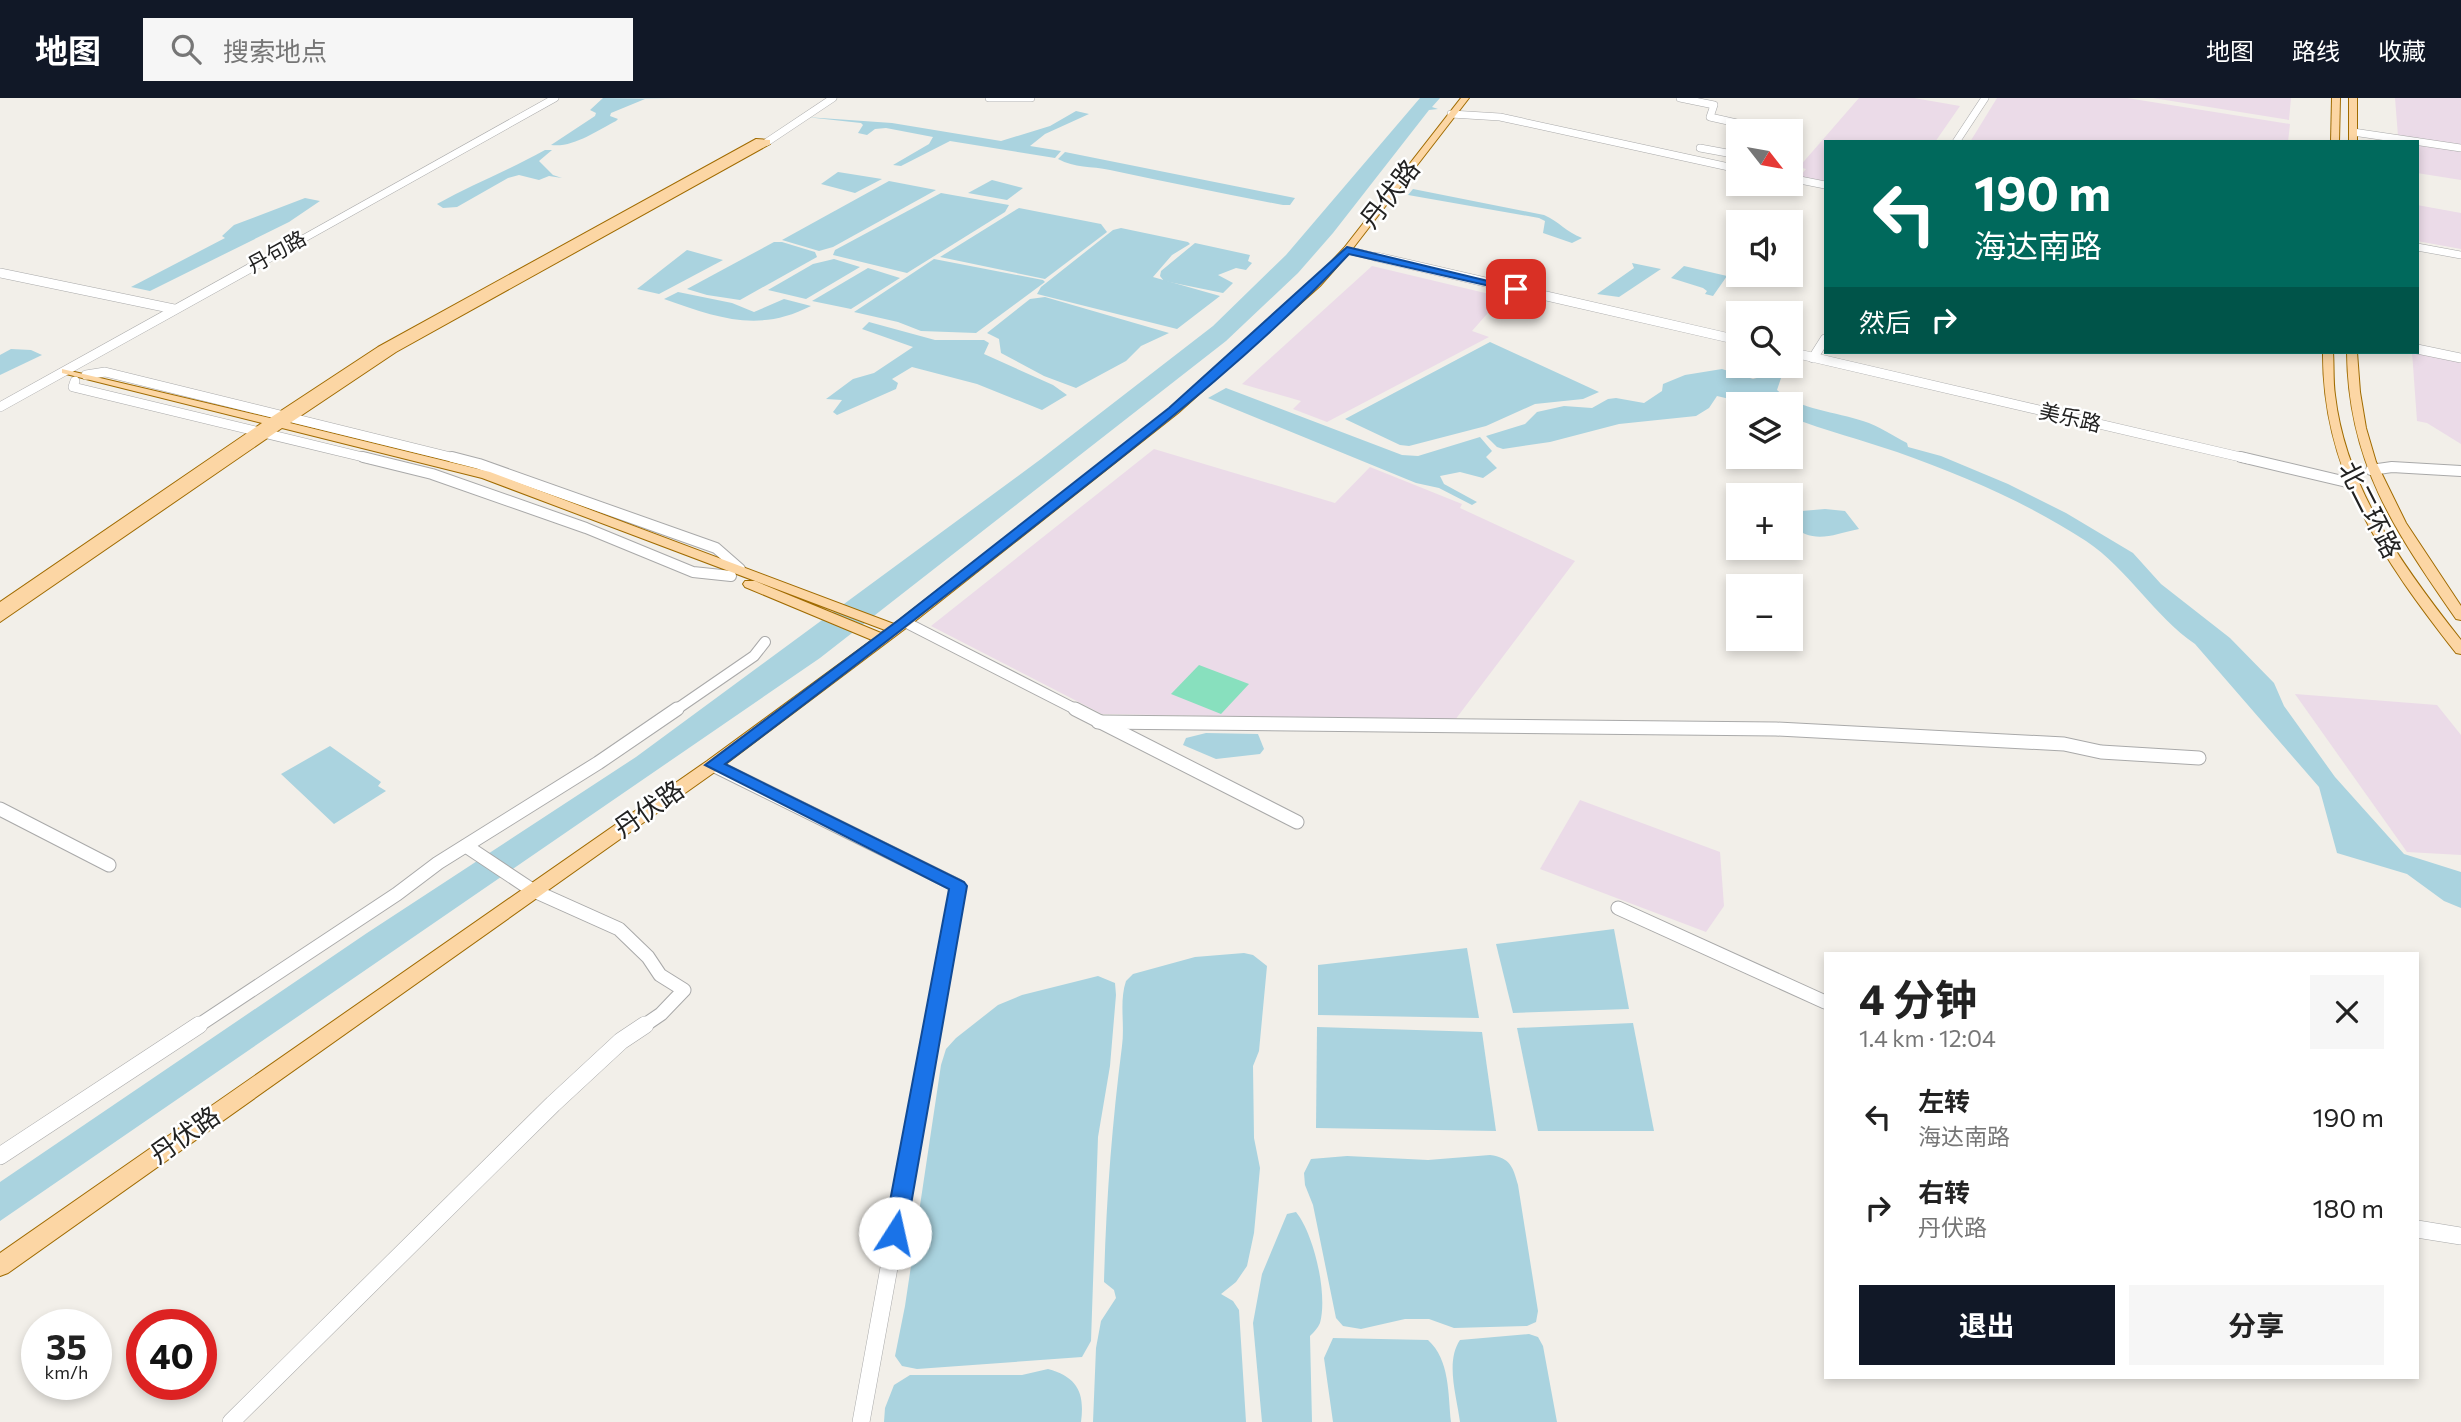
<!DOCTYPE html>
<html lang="zh">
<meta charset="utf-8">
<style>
:root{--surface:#fff;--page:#f6f6f6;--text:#222;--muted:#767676;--accent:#111827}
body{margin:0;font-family:Commissioner,"Noto Sans SC",sans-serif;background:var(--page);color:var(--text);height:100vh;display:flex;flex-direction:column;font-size:26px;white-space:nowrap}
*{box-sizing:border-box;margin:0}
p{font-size:23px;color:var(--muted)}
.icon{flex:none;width:38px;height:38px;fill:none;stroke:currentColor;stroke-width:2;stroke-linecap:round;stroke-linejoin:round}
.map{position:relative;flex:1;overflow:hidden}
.side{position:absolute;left:1824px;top:854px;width:595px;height:427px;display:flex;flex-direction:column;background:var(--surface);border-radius:0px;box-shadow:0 4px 10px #0003}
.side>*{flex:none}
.hud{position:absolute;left:1824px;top:42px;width:595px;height:214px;border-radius:0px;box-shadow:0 4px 10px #0003;background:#00695c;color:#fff;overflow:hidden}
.needle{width:46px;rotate:121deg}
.fabs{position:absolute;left:1726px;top:21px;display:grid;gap:14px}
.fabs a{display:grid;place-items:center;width:77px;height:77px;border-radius:0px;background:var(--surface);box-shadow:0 4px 10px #0003;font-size:35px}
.speed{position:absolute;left:21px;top:1211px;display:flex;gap:14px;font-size:35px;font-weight:700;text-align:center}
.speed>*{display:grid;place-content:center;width:91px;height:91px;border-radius:50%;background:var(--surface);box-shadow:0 4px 10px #0003;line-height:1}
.speed small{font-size:18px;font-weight:400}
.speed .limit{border:10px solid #d22;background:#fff;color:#111}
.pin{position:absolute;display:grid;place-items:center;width:60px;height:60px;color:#fff;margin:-30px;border-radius:14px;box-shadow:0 4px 10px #0006}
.me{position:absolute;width:77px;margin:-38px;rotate:10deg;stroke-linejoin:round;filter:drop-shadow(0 0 5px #0008)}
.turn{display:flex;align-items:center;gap:24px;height:147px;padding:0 35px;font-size:32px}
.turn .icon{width:91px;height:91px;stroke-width:2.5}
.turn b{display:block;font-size:49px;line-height:60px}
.then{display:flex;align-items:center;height:66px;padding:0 35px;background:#0003;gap:14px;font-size:26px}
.round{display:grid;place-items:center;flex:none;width:74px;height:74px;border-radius:0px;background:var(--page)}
.summary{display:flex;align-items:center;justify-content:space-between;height:119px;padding:0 35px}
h1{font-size:42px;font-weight:700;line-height:52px}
.cta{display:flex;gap:14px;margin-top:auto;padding:14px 35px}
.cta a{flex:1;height:80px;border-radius:0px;background:var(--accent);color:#fff;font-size:28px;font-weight:700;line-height:80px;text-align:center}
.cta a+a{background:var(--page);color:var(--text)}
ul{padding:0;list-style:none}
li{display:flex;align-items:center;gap:21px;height:91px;padding:0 35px}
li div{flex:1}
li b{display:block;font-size:26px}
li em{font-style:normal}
header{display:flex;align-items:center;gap:42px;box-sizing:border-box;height:98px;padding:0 35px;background:var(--accent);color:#fff}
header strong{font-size:33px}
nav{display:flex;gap:38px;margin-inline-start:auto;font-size:24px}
.search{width:490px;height:63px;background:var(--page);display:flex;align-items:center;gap:18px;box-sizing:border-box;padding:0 24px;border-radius:0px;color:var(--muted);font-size:26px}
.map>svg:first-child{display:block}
.industrial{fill:#ebdbe8}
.pitch{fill:#88e0be}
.water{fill:#aad3df}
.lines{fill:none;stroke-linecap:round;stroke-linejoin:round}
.minor-far4-casing{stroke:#a9a9a9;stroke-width:8}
.minor-far3-casing{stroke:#a9a9a9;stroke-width:10}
.minor-far2-casing{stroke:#a9a9a9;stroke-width:12}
.minor-far1-casing{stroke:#a9a9a9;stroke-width:15}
.minor-casing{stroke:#a9a9a9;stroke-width:18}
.major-casing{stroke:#a06b00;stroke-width:2}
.minor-far4{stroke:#fff;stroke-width:7}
.minor-far3{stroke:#fff;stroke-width:9}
.minor-far2{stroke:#fff;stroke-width:10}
.minor-far1{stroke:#fff;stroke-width:13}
.minor{stroke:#fff;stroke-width:17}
.major{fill:#fcd6a4;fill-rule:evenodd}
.route{fill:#1a73e8;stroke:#114b97;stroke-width:2}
.labels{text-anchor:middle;stroke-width:5;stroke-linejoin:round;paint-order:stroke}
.far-street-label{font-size:21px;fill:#222;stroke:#fff}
.street-label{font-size:26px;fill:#222;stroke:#fff}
</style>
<header>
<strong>地图</strong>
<div class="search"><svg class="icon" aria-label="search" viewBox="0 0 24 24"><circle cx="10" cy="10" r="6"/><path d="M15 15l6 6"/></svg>搜索地点</div>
<nav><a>地图</a><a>路线</a><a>收藏</a></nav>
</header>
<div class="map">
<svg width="2461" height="1324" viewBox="0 0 2461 1324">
<rect width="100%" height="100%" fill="#f2efe9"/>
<g class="industrial">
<polygon points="1859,0 1914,0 1960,8 1935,44 1825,44 1825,86 1798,81 1806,71 1799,69"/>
<polygon points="1997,0 2127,0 2290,26 2288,44 1970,44"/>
<polygon points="2153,0 2291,0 2289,22"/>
<polygon points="2395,0 2461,0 2461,47 2398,38"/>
<polygon points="2417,46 2461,52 2461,82 2417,75"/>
<polygon points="2417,107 2461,115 2461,151 2417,143"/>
<polygon points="1372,168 1502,199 1472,233 1489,239 1327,324 1293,311 1301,303 1242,286"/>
<polygon points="2412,254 2461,264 2461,346 2427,325 2417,323"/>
<polygon points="1154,351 1335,405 1370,369 1462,406 1460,410 1575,463 1455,622 1102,616 931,528"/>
<polygon points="2295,596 2437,607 2461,637 2461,757 2407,754"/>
<polygon points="1580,702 1720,754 1724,808 1706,834 1540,771"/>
</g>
<polygon class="pitch" points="1199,567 1249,586 1221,616 1171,596"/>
<g class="water">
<path d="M603,0l72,1h-30l-34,14 -1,3 8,3 -2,2c-20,10 -43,27 -65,24l44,-29 1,-3 -6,-3z"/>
<polygon points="1420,0 1440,0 1432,9 1438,11 1429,12 1333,135 1298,175 1226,243 820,560 0,1123 0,1084 367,835 636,659 1041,361 1213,228 1286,157"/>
<polygon points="1076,13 1089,16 1045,36 1030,48 1061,53 1055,60 950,43 901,68 893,67 929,46 933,39 886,30 875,31 867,37 858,35 863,27 861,25 806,19 892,25 1001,43 1050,28"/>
<path d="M545,52h7l-13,11 14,14 9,3 -13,-2 -10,4 -20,-5 -11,3 -51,29 -14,1 -6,-4c36,-20 72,-34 108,-54z"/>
<path d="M1065,54l230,46 -5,7h-7c-58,-11 -116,-23 -173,-35 -19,-4 -35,-2 -52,-11z"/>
<polygon points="838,74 882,81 855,95 821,86"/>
<polygon points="992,82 1023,90 1007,102 968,95"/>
<polygon points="889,83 936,92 833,149 819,153 782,142"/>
<path d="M1413,91l131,26c16,7 22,17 38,23l-10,5 -29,-10 2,-12 -6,-3 -131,-23z"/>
<polygon points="941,95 1009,107 1005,114 907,175 833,157 835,152"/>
<polygon points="305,100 320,103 289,124 150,193 131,189 225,140 222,138 234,127"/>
<polygon points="1019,110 1101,126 1107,134 1045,181 940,159"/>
<polygon points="1121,130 1188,144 1190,146 1172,157 1153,179 1220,198 1177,231 1037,196 1041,189 1113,132"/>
<polygon points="774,144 782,144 815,154 817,159 740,202 707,197 687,191"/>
<polygon points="1195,145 1250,157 1248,163 1252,165 1246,172 1236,170 1218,177 1233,185 1223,195 1164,183 1160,178 1161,173"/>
<polygon points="687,152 723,162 659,196 637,191"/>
<polygon points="834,161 860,169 806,201 768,192 813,166"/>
<polygon points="934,161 1043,182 1045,184 976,235 921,233 898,224 854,214"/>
<polygon points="1632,165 1661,171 1619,199 1597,196 1634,170"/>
<polygon points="1684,168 1727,178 1713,198 1705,196 1707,193 1703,190 1671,180"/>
<polygon points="868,170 900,180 851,211 812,203"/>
<path d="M678,194l54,11 22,9 30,-13 27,7c-53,27 -93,12 -147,-7z"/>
<polygon points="1045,199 1169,235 1141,248 1126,263 1076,290 1044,278 1001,255 999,241 987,235 1030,201"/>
<polygon points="869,224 935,242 984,242 989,245 984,256 1053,287 1067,297 1042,312 977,286 912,269 892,281 898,285 896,291 837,317 833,314 842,302 826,301 853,281 874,275 913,249 862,231"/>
<polygon points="1490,244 1599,294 1583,301 1535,306 1486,328 1409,348 1400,347 1345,321"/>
<polygon points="11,251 31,252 42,257 0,277 0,257"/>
<path d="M1722,271l31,10 22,-6 7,2 -5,15c20,19 60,22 86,31 16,5 30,15 44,22l1,4 33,9 67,28 58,29 67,40 28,31 69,54 44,45 10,23 51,71 69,77 57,18v36l-17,-7 -37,-27 -70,-21 -18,-66 -124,-143c-41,-28 -67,-75 -109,-103 -58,-38 -124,-66 -189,-89 -35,-12 -71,-21 -107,-35v-13h-39l-34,-8 -8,12 -13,8 -77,8 -69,18 -47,7 -6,-2 -11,-11 39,-12 12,-12 27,-6 28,2 16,-9 8,-1 28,5 18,-12 1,-7 22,-9z"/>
<polygon points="1226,290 1402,357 1418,358 1480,339 1492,353 1486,359 1497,370 1483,380 1460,374 1440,378 1444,386 1477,404 1472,407 1439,390 1416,385 1208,300"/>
<path d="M1825,411l20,2 14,18c-28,6 -46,16 -69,-5v-12z"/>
<polygon points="1206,635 1258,636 1264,651 1260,656 1216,661 1183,647 1186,640"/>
<polygon points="330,648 381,684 378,688 386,693 334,726 281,676"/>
<polygon points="1614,831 1629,911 1513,915 1496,846"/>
<polygon points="1467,850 1479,920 1318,917 1318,867"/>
<path d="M1244,855l9,2 14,11 -8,85 -6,15 1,72 6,30 -6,65 -7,33 -11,16 -15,12 12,7 6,9 7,112h-153l3,-74 5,-27 15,-23 -2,-8 -10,-8c2,-80 8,-158 18,-236 3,-22 -3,-44 4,-65l7,-7 62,-17z"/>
<polygon points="1098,878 1115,885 1116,897 1110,968 1098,1039 1091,1243 1082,1259 917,1271 902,1268 895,1258 905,1208 941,967 946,951 956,940 998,907 1022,897"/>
<polygon points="1633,925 1654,1033 1538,1033 1517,930"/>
<polygon points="1317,929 1482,934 1496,1033 1316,1030"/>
<path d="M1490,1057c20,3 23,11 28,30l20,126 -2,11 -9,4 -73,2 -25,-9h-24l-44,10 -18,-3 -7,-8 -23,-113 -8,-20 -1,-12 7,-14 36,-3 81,4z"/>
<path d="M1296,1114c18,22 32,82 24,111 -2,5 -7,10 -10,13l2,86h-50l-9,-99 9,-49 25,-60z"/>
<path d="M1529,1236l9,3 5,9 14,76h-97c-3,-25 -15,-60 0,-82z"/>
<path d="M1333,1240l95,2c22,20 20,54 23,82h-118l-9,-64z"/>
<path d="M1048,1271c29,8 37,23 33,53h-197l1,-14 9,-23 16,-10h112z"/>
</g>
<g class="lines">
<g class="minor-far4-casing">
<g id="minor-far4">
<polyline points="989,0 1031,0"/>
<polyline points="1680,0 1714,7 1710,19 1759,30 1760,33"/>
<polyline points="1451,16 1500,19 1738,71"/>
<polyline points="2353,34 2461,50"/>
<polyline points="767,44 833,0"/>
<polyline points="1956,44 1985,0"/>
<polyline points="1700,50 1738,57"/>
<polyline points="1790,80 1825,87"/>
<polyline points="2417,149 2461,157"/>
<polyline points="1347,152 1384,161"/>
<polyline points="267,161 555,0"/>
</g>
</g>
<g class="minor-far3-casing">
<g id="minor-far3">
<polyline points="1377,159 1738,242"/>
<polyline points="0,175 174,211"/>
<polyline points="2417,251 2461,260"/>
<polyline points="1790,254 2249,361"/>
<polyline points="1813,260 1825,241"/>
<polyline points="86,277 105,274 459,361"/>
<polyline points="75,283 73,289 371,361"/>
<polyline points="0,309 270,159"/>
</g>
</g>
<g class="minor-far2-casing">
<g id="minor-far2">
<polyline points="363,359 432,376 586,430 693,474 731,478"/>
<polyline points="452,359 479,366 716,450 740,471"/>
<polyline points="2241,359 2351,385"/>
<polyline points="2371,372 2392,369 2461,373"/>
<polyline points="905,524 1079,613"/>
<polyline points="674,613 754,558 765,544"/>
</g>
</g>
<g class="minor-far1-casing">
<g id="minor-far1">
<polyline points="1075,611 1297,724"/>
<polyline points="1098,624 1776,631 2064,646 2101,654 2199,660"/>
<polyline points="713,667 958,788 933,929"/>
<polyline points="0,711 109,767"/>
<polyline points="466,748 532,792 619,831 648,859 660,877 684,892 661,916 642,929"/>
<polyline points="1618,810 1825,904"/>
<polyline points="196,929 397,796 438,765 598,665 677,611"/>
</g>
</g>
<g class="minor-casing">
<g id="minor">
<polyline points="0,1058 199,927"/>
<polyline points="2417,1131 2461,1138"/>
<polyline points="231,1324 553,1006 621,943 645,927"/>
<polyline points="861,1324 933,927"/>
</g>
</g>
<g class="major-casing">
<g id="major">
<polygon points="1461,0 1469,0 1350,154 1320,188 1178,315 910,527 719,671 8,1175 0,1178 0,1155 707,663 872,542 745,489 743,486 745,483 755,483 881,535 885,532 482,380 282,330 0,524 0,504 262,325 62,275 62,271 270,320 378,249 756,41 770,42 770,46 396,254 290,325 490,374 894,526 1170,311 1312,184 1344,150"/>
<polygon points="2332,0 2340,0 2339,44 2331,44"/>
<rect x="2349" y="0" width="8" height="44"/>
<path d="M2323,254h10c1,14 0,29 2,43 11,94 69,173 126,245v14l-5,-1c-72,-92 -134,-180 -133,-301z"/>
<path d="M2347,254h10l3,40 6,36 10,34 30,61 55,83v14l-5,-1c-61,-88 -108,-156 -109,-267z"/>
</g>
</g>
<use href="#minor-far4" class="minor-far4"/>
<use href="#minor-far3" class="minor-far3"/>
<use href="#minor-far2" class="minor-far2"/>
<use href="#minor-far1" class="minor-far1"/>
<use href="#minor" class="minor"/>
<use href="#major" class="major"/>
</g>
<path class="route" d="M1347,149l174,42 -5,3 -167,-38c-84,90 -182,168 -279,244 -114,90 -229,179 -345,266l239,118 3,4 -61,347 -3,7 -8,3 -8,-3 -3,-7 65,-344 -244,-124 195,-146 269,-211z"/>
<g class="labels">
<g class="far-street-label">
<text transform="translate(277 154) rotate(-29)" y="7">丹句路</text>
<text transform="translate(2070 320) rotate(13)" y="7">美乐路</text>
</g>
<g class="street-label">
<text transform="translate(1390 96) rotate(-52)" y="9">丹伏路</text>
<text transform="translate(2370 412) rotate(63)" y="9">北二环路</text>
<text transform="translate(649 711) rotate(-35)" y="9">丹伏路</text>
<text transform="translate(185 1037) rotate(-35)" y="9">丹伏路</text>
</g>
</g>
</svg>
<div class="fabs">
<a><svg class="needle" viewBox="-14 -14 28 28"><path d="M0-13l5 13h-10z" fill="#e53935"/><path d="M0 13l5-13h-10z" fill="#767676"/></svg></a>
<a><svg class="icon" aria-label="sound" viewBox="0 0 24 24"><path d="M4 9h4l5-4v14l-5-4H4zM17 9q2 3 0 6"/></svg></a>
<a><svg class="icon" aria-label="search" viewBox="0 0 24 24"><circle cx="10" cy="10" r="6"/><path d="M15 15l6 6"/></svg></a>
<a><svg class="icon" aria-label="layers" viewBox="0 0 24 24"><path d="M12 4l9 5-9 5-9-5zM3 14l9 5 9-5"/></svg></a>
<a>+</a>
<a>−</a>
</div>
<div class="speed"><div>35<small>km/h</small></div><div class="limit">40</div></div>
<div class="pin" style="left:1516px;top:191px;background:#d93025"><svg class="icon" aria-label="arrive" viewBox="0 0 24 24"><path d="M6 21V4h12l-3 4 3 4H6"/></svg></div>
<svg class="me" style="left:895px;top:1135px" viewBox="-20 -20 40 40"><circle r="19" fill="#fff"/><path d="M0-13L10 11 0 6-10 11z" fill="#1a73e8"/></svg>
<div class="hud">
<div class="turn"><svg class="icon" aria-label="left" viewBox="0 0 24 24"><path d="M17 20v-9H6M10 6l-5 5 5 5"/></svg><div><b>190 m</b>海达南路</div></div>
<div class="then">然后<svg class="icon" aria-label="right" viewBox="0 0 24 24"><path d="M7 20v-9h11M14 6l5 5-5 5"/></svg></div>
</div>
<section class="side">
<div class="summary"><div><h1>4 分钟</h1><p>1.4 km · 12:04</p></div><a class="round"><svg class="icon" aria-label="close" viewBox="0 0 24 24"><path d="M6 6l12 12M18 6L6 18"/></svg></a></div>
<ul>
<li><svg class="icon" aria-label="left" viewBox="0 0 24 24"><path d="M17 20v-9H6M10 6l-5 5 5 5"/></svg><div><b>左转</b><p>海达南路</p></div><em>190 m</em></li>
<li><svg class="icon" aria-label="right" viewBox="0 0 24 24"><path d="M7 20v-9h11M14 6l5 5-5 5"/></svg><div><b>右转</b><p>丹伏路</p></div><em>180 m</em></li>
</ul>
<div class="cta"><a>退出</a><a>分享</a></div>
</section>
</div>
